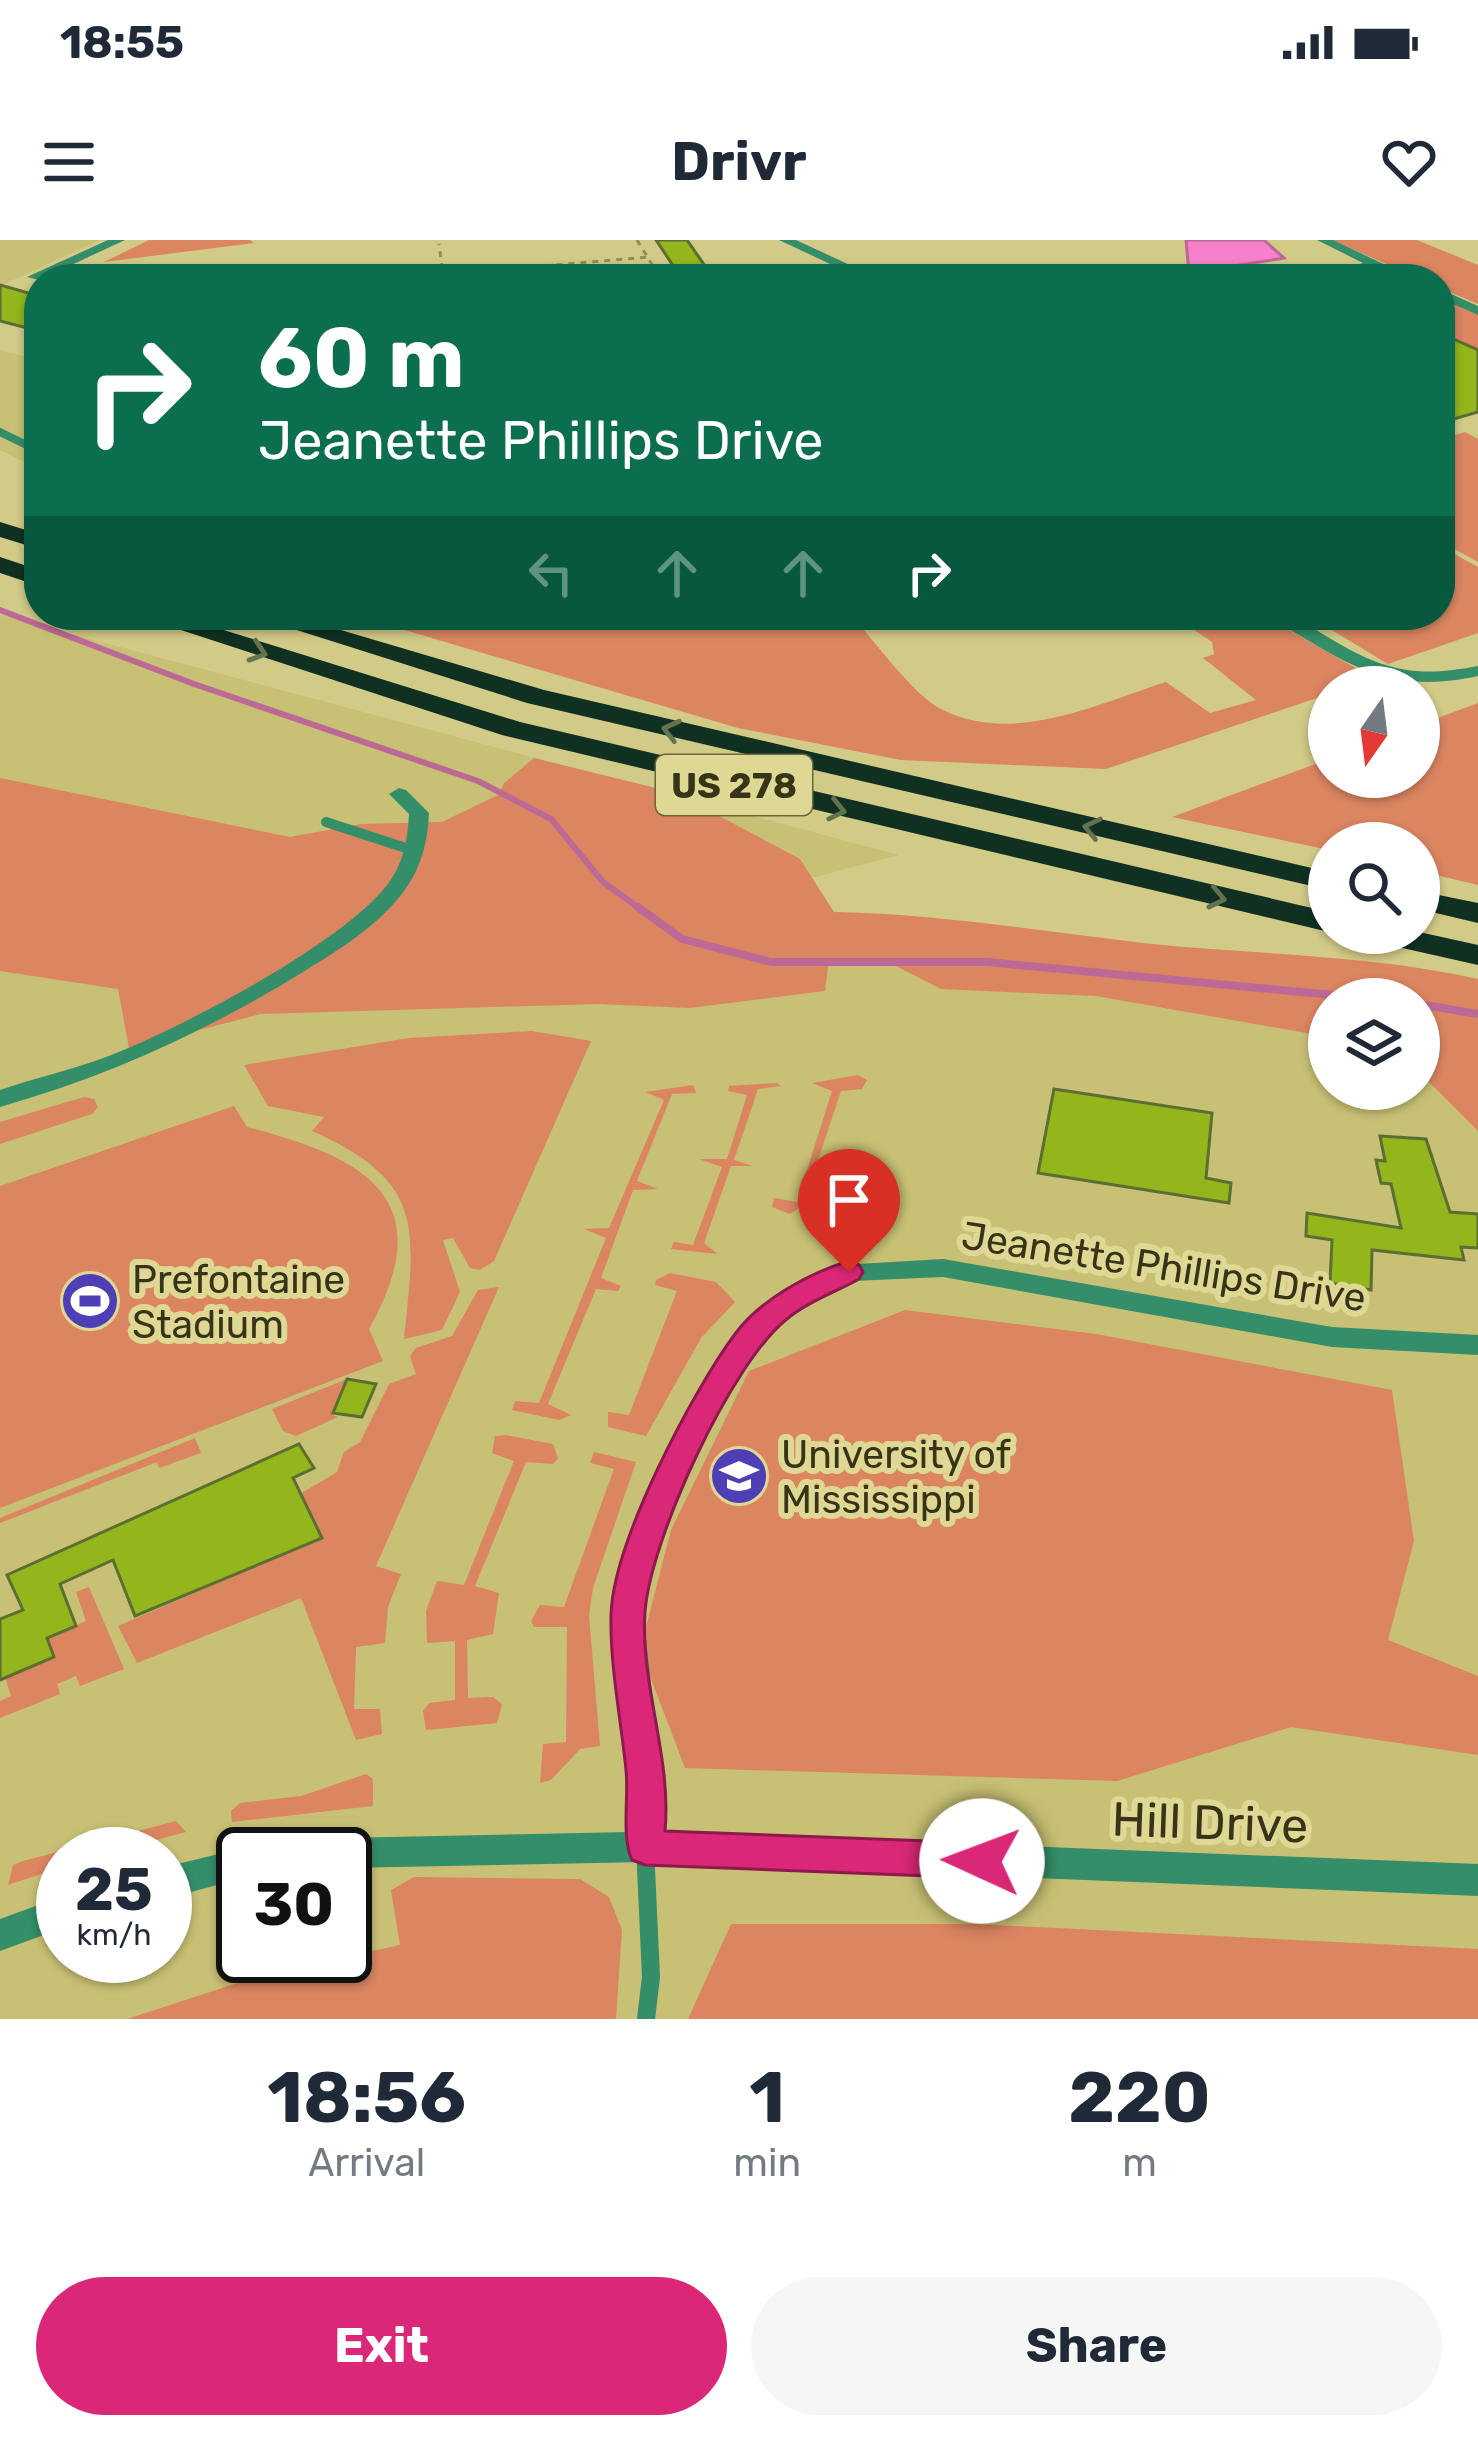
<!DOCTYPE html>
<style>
:root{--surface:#fff;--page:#f6f6f7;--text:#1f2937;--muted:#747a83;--accent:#db2777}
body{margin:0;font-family:Rubik,sans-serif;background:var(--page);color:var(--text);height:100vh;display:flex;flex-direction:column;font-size:45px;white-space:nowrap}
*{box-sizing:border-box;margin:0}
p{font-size:39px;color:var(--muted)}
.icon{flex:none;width:66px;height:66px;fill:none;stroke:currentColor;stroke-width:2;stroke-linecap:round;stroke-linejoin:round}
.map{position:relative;height:1779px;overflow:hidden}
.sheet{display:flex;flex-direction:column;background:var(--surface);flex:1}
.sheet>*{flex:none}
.hud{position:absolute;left:24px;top:24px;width:1431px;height:366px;border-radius:48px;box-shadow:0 3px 9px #0004;background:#0b6e4f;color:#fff;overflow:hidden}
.needle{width:78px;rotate:194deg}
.controls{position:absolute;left:1308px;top:426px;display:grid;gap:24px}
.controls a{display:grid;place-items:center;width:132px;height:132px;border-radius:50%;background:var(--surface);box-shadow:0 3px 9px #0004;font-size:60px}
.speed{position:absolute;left:36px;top:1587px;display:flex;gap:24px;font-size:60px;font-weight:700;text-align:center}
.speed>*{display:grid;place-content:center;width:156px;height:156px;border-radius:50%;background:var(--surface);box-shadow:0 3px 9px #0004;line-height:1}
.speed small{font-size:30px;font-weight:400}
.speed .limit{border:6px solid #111;border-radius:18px;background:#fff;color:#111}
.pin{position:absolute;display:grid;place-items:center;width:102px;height:102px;color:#fff;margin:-123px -51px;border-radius:50% 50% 50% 0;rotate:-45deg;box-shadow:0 0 12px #0007}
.pin .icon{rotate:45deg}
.me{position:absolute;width:132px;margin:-66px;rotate:272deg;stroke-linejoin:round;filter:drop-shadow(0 0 9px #0008)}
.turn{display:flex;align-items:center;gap:42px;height:252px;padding:0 36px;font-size:54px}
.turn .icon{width:156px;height:156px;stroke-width:2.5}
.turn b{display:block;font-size:84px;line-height:102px}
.lanes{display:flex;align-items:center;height:114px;padding:0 36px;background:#0003;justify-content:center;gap:60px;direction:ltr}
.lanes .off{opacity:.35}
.eta{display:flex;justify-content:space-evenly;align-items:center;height:204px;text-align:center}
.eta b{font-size:72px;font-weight:700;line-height:84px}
.button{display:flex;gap:24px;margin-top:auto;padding:24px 36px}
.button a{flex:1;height:138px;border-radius:72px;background:var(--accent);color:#fff;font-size:48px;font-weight:700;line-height:138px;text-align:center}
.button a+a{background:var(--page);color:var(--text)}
.status{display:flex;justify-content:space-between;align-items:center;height:84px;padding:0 60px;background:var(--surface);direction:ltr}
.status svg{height:33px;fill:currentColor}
header{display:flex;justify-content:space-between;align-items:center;height:156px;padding:0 36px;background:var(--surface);font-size:54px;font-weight:700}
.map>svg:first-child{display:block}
.built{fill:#c8c074;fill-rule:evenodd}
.green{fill:#db8561}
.water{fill:#f780cc;stroke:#bd6996;stroke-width:3}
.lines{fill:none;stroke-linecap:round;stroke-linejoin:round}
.stream-far1{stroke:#bd6996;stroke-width:6}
.stream{stroke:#bd6996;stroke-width:8}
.building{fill:#93b61c;stroke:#5d6e32;stroke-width:3}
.path{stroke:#948e5a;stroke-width:3;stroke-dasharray:6 6;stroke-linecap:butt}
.lane-far2{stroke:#348e69;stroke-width:8}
.lane-far1{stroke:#348e69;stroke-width:10}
.lane{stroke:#348e69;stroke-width:18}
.street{fill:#348e69;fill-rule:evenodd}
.highway{fill:#103022;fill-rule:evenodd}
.oneway{stroke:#637350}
.route{fill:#db2777;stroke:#8e194d;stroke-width:3}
.labels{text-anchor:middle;stroke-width:12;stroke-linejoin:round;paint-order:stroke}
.shield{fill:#dfd894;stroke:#69653d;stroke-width:3}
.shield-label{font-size:36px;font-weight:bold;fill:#373418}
.street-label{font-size:39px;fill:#373418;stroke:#dfd894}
.poi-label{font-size:39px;fill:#373418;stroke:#dfd894;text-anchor:start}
.near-street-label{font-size:48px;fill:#373418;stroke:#dfd894}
</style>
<div class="status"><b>18:55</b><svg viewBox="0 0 49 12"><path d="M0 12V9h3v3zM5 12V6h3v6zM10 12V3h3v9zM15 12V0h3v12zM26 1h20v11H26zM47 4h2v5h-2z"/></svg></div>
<header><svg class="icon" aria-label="menu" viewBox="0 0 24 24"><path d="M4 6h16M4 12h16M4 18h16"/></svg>Drivr<svg class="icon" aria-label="heart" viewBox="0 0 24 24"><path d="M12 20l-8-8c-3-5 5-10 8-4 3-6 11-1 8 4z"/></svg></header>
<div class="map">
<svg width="1478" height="1779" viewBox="0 0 1478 1779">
<rect width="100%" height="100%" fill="#d2ca87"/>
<g class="built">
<polygon points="0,0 100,0 0,46"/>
<polygon points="0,111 39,119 39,229 0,210"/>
<path d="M0,375l899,240 -225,59 655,90v85h90v-73l59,8v995h-1478zM63,1614h102v102h-102zM243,1614h102v102h-102z"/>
</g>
<g class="green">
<polygon points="149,0 250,0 254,3 104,22"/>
<polygon points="1332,0 1417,0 1478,25 1478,64 1440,48 1440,39 1420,39"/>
<polygon points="1440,57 1478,75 1478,109 1440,92"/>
<polygon points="1465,192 1478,199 1478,322 1440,301 1440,200"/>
<polygon points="1440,306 1478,327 1478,393 1388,424 1307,375 1440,375"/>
<path d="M353,375h498c22,24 63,81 90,94 71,37 156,-5 225,-27l44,31 46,-13 -53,-42 11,-4 -2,-12 -40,-27h91l110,63 -44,9v7l-223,75 -205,-9 -163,-32z"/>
<polygon points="1478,463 1478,645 1419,631 1419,603 1329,603 1329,610 1172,577 1329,519 1329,537 1419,537 1419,485"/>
<path d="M534,518l142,35 124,66 34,53c105,2 205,19 309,31 112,12 225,11 335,36v152l-59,-59v-73h-90v38l-233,-41 -155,-7 -51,-26 -62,3 -3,25 -135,17 -92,-4 -337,10 -132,34 -11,-59 -118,-18v-193l290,59 71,-13 81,-2 56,-27 6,-12z"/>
<path d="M532,791l59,10 -97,220 -14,9 -10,-2 -17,-30 -10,2 17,52 -18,38 -38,9c11,-110 23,-157 -92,-208l12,-14 -56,-11 -24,-41 165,-27z"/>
<polygon points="858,835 867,840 862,849 841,851 811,941 830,944 829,948 790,974 772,967 774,958 797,962 832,851 812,843"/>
<polygon points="777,843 781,846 758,849 734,920 753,926 731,926 704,1003 718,1014 671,1009 674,1002 693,1005 722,927 699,919 727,919 747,855 728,851 729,846"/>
<polygon points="693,845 696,853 672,854 637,941 658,949 633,950 601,1038 621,1046 618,1051 596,1049 548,1164 571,1175 559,1180 512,1170 515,1161 539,1163 606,998 584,989 609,988 664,860 645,852"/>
<polygon points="84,857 94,859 98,867 92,874 0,904 0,882"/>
<path d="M234,866l13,21c119,31 195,71 122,202l14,32 -383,147v-322z"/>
<polygon points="670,1033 716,1042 735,1062 701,1098 646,1196 608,1187 608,1172 629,1175 677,1051 655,1045 656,1040"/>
<polygon points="499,1047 376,1326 401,1334 388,1367 385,1403 356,1407 354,1469 380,1469 382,1494 356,1500 301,1358 137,1423 118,1386 322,1298 300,1254 337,1232 344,1212 360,1202 389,1144 416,1134 410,1116 416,1108 452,1096 478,1050"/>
<polygon points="905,1070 1096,1094 1392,1150 1414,1301 1388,1400 1478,1436 1478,1515 1291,1487 1117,1541 685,1528 640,1410 671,1290 749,1131"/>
<polygon points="347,1139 332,1175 338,1177 296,1196 283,1191 272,1169"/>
<polygon points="506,1195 553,1204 558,1218 553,1224 526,1222 475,1346 499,1353 493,1394 467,1400 468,1458 493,1457 502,1464 497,1483 426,1490 423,1471 429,1463 455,1460 455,1401 427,1403 426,1371 437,1341 464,1345 514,1221 492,1213 495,1196"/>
<polygon points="195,1198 201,1213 159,1228 157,1222 0,1283 0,1278"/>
<polygon points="594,1212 636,1222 593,1348 589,1375 600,1506 580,1509 551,1540 540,1543 543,1504 566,1502 567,1387 534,1387 531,1381 540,1365 564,1367 614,1229 590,1223"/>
<polygon points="89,1347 124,1429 80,1446 76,1436 57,1444 60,1454 0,1478 0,1461 11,1456 5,1437 54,1417 47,1398 86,1381 76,1352"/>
<polygon points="366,1534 373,1539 373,1566 232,1582 231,1571 240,1563 301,1556"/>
<polygon points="176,1581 186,1592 104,1614 63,1614 63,1627 8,1645 13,1625 23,1621"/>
<polygon points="414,1637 580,1639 609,1657 622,1690 616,1779 127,1779 268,1733 400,1705 391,1650"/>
<polygon points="731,1684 975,1684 1478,1709 1478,1779 688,1779"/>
</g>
<polygon class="water" points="1186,0 1264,0 1284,18 1189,33"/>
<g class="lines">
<polyline class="stream-far1" points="0,370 194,444 478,541 551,579 603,642 642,670"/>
<g class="stream">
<polyline points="638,667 682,699 771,722 987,722 1375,759"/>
<polyline points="1419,764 1478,774"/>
</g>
</g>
<g class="building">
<polygon points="656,0 687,0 714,39 682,39"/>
<polygon points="0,45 39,56 39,83 27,88 0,81"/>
<polygon points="1440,93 1478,110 1478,172 1440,183"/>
<polygon points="1054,849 1212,873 1206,938 1231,943 1229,963 1038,933"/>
<polygon points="1380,896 1426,899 1450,972 1478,974 1478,1008 1461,1007 1464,1020 1372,1010 1371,1050 1330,1043 1332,1000 1306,996 1307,973 1401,988 1391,944 1381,943 1376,920 1385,921"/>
<polygon points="347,1139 376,1144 362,1177 333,1173"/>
<polygon points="299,1204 314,1228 293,1238 322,1298 135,1376 113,1320 60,1344 76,1386 47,1398 54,1417 0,1440 0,1379 23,1370 7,1335"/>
</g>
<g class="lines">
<g class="path">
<polyline points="637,0 661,39"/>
<polyline points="113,31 116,39"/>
<polyline points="425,36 424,28 442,27 439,4"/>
<polyline points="389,39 648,17"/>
</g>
<polyline class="lane-far2" points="0,192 39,211"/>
<polyline class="lane-far1" points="326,582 415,611"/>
<polyline class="lane" points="645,1607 651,1737 646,1779"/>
<g class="street">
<polygon points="108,0 125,0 39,40 27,37"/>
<polygon points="779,0 796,0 880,39 862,39"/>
<polygon points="1317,0 1333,0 1415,39 1397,39 1374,29 1337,39 1315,39 1363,23"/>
<polygon points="1440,49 1478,66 1478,75 1440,58"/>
<path d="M1269,375c26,0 40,11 62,24 53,32 86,39 147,27v10c-70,15 -110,1 -169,-35 -14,-8 -28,-16 -40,-26z"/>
<path d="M399,548l7,2 23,23c-1,29 -8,55 -25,78 -25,34 -65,59 -101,81 -96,59 -194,104 -303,135v-17c35,-12 71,-20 106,-33 72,-27 236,-113 282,-173 15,-20 20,-45 21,-70l-20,-20z"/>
<polygon points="943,1019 1332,1087 1478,1095 1478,1115 1332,1107 943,1037 853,1041 787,1076 733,1140 694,1215 661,1301 643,1372 665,1571 663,1592 1478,1624 1478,1656 645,1622 345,1628 345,1614 275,1614 280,1603 292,1599 630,1592 633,1571 613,1372 631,1301 666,1215 713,1126 769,1062 840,1025"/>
<polygon points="243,1608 256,1614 243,1614 243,1638 165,1659 165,1627"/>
<polygon points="63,1656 63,1688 0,1711 0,1679"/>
</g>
<g class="highway">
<polygon points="0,282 39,294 39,309 0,297"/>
<polygon points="0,317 39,330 39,346 0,333"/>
<polygon points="135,375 175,375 520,482 1329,672 1329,692 502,495"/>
<polygon points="249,375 290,375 544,450 1329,632 1329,650 527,463"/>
<polygon points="1419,651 1478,663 1478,683 1419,669"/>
<polygon points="1419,692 1478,705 1478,725 1367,700 1362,693"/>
</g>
</g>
<defs><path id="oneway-chevron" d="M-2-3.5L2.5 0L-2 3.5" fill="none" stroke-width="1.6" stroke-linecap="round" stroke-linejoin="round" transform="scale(3)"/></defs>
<g class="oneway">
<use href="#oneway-chevron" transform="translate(258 412) rotate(18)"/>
<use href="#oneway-chevron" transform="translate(671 490) rotate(-166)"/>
<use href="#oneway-chevron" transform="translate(837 570) rotate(13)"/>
<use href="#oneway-chevron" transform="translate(1092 588) rotate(-167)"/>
<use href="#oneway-chevron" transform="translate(1217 658) rotate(12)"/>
</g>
<path class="route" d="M849,1021l10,4 4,7 -4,7c-23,13 -52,23 -72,40 -56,44 -137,221 -142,293 -5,72 27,146 20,219l317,12 13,6 5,12 -5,12 -13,5 -337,-13 -13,-5c-11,-24 -3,-63 -6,-90 -5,-50 -16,-104 -15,-154 1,-72 81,-224 124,-282 25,-34 74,-61 114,-73z"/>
<defs>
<g id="stadium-disc" transform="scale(3)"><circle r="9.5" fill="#4f3fb7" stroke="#dfd894"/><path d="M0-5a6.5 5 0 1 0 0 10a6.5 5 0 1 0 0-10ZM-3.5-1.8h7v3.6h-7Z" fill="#fff"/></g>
<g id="university-disc" transform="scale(3)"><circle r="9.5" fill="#4f3fb7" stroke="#dfd894"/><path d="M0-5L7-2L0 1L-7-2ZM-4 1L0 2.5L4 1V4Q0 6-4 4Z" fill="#fff"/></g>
</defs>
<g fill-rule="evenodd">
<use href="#stadium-disc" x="90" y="1061"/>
<use href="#university-disc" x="739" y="1236"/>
</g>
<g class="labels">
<rect class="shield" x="656" y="515" width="156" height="60" rx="9"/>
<g class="shield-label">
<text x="734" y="558">US 278</text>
</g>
<g class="street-label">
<text transform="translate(1164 1026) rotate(9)" y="14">Jeanette Phillips Drive</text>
</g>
<g class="poi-label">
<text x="132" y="1053">Prefontaine<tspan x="132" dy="45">Stadium</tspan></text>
<text x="781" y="1228">University of<tspan x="781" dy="45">Mississippi</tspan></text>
</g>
<g class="near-street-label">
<text transform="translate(1210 1582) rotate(2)" y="17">Hill Drive</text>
</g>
</g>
</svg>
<div class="controls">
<a><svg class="needle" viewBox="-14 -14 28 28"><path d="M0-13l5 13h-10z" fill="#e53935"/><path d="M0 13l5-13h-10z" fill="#747a83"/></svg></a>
<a><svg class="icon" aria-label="search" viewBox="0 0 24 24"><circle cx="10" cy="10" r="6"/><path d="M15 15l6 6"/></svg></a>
<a><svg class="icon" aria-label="layers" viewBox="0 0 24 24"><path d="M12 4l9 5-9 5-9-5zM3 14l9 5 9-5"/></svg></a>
</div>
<div class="speed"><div>25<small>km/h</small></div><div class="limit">30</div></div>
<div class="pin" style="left:849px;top:1032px;background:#d93025"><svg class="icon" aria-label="arrive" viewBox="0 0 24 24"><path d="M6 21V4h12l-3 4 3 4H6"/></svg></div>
<svg class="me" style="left:982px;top:1621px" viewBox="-20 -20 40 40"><circle r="19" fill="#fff"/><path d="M0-13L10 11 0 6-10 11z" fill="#db2777"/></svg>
<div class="hud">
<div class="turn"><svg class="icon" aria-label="right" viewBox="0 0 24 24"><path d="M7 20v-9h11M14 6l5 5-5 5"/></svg><div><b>60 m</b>Jeanette Phillips Drive</div></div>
<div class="lanes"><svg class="icon off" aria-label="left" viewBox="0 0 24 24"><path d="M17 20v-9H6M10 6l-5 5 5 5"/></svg><svg class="icon off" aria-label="ahead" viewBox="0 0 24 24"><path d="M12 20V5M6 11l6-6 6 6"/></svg><svg class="icon off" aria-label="ahead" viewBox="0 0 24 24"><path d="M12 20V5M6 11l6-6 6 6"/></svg><svg class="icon" aria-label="right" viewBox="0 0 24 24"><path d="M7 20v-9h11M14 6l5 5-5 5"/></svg></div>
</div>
</div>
<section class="sheet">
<div class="eta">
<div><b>18:56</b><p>Arrival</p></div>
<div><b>1</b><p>min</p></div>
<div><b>220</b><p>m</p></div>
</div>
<div class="button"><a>Exit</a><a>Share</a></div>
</section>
